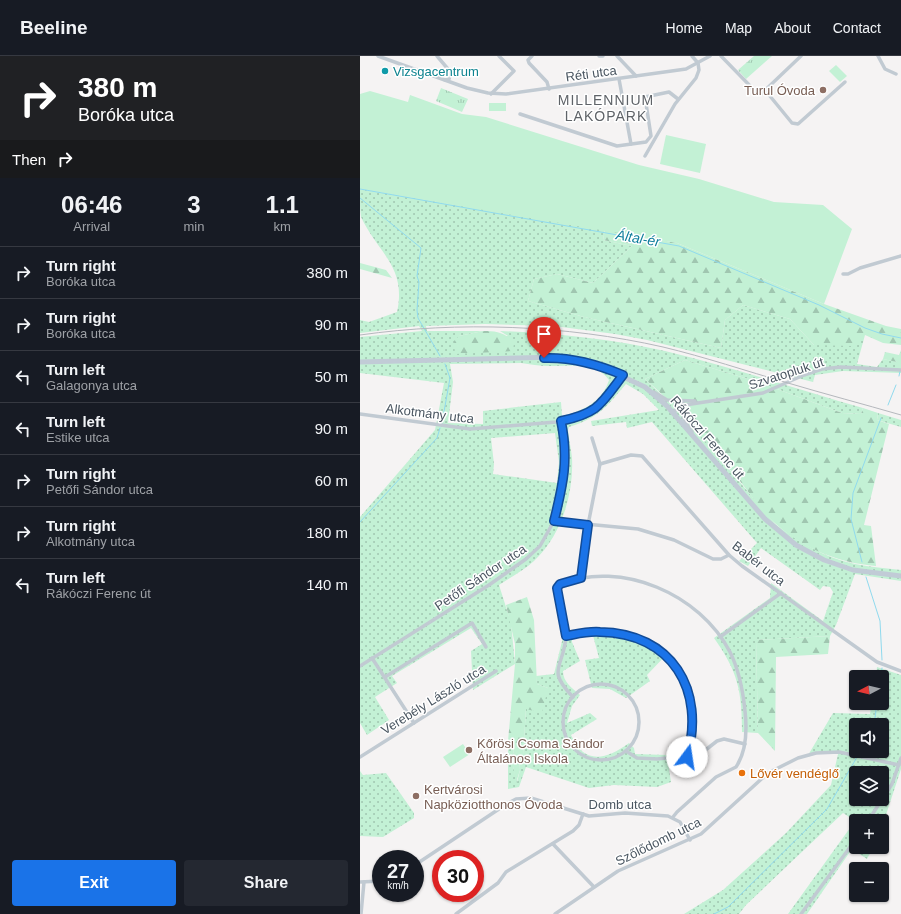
<!DOCTYPE html>
<meta charset="utf-8">
<style>
:root{--surface:#171b24;--page:#242831;--text:#f1f3f6;--muted:#9ea1a6;--line:#363941;--accent:#1a73e8}
body{margin:0;font-family:Arial,sans-serif;background:var(--page);color:var(--text);height:100vh;display:flex;flex-direction:column;font-size:15px;white-space:nowrap}
*{box-sizing:border-box;margin:0}
p{font-size:13px;color:var(--muted)}
.icon{flex:none;width:22px;height:22px;fill:none;stroke:currentColor;stroke-width:2;stroke-linecap:round;stroke-linejoin:round}
.map{position:relative;flex:1;overflow:hidden}
.sheet{display:flex;flex-direction:column;background:var(--surface);width:360px}
.sheet>*{flex:none}
.top-card{background:#202124;color:#fff;overflow:hidden}
.needle{width:26px;rotate:263deg}
.fabs{position:absolute;left:489px;top:614px;display:grid;gap:8px}
.fabs a{display:grid;place-items:center;width:40px;height:40px;border-radius:4px;background:var(--surface);box-shadow:0 1px 3px #0004;font-size:20px}
.speed{position:absolute;left:12px;top:794px;display:flex;gap:8px;font-size:20px;font-weight:700;text-align:center}
.speed>*{display:grid;place-content:center;width:52px;height:52px;border-radius:50%;background:var(--surface);box-shadow:0 1px 3px #0004;line-height:1}
.speed small{font-size:10px;font-weight:400}
.speed .limit{border:6px solid #d22;background:#fff;color:#111}
.pin{position:absolute;display:grid;place-items:center;width:34px;height:34px;color:#fff;margin:-41px -17px;border-radius:50% 50% 50% 0;rotate:-45deg;box-shadow:0 0 4px #0007}
.pin .icon{rotate:45deg}
.me{position:absolute;width:44px;margin:-22px;rotate:14deg;stroke-linejoin:round;filter:drop-shadow(0 0 3px #0008)}
.turn{display:flex;align-items:center;gap:14px;height:84px;padding:0 12px;font-size:18px}
.turn .icon{width:52px;height:52px;stroke-width:2.5}
.turn b{display:block;font-size:28px;line-height:34px}
.then{display:flex;align-items:center;height:38px;padding:0 12px;background:#0003;gap:8px;font-size:15px}
.eta{display:flex;justify-content:space-evenly;align-items:center;height:68px;text-align:center}
.eta b{font-size:24px;font-weight:700;line-height:28px}
.primary-button{display:flex;gap:8px;margin-top:auto;padding:8px 12px}
.primary-button a{flex:1;height:46px;border-radius:4px;background:var(--accent);color:#fff;font-size:16px;font-weight:700;line-height:46px;text-align:center}
.primary-button a+a{background:var(--page);color:var(--text)}
ul{padding:0;list-style:none}
li{display:flex;align-items:center;gap:12px;height:52px;padding:0 12px;border-top:1px solid var(--line)}
li div{flex:1}
li b{display:block;font-size:15px}
li em{font-style:normal}
header{display:flex;align-items:center;gap:24px;box-sizing:border-box;height:56px;padding:0 20px;background:var(--surface);border-bottom:1px solid var(--line)}
header strong{font-size:19px}
nav{display:flex;gap:22px;margin-inline-start:auto;font-size:14px}
main{display:flex;flex:1;min-height:0}
.map>svg:first-child{display:block}
.grass{fill:url(#grass-dots);fill-rule:evenodd}
.forest{fill:url(#forest-firs)}
.park{fill:url(#park-tufts)}
.garden{fill:#c3f1d5}
.lines{fill:none;stroke-linecap:round;stroke-linejoin:round}
.stream{stroke:#90daee;stroke-width:1}
.street{stroke:#c1cad2;stroke-width:3.5}
.secondary{stroke:#c1cbd6;stroke-width:5}
.rail{stroke:#b5b8bd;stroke-width:1}
.route-casing{stroke:#114b97;stroke-width:10}
.route{stroke:#1a73e8;stroke-width:7}
.culture-dot{fill:#0f9aa8;stroke:#fff;stroke-width:1.5}
.education-dot{fill:#8d6e63;stroke:#fff;stroke-width:1.5}
.food-dot{fill:#e8710a;stroke:#fff;stroke-width:1.5}
.labels{text-anchor:middle;stroke-width:3;stroke-linejoin:round;paint-order:stroke}
.culture-label{font-size:13px;fill:#0d838f;stroke:#fff;text-anchor:start}
.street-label{font-size:13px;fill:#4a5661;stroke:#fff}
.education-label{font-size:13px;fill:#785e54;stroke:#fff;text-anchor:start}
.food-label{font-size:13px;fill:#c56008;stroke:#fff;text-anchor:start}
.neighbourhood-label{font-size:14px;letter-spacing:1px;fill:#5f6368;stroke:#fff}
.water-label{font-size:14px;font-style:italic;fill:#0c7c9b;stroke:#fff}
</style>
<header>
<strong>Beeline</strong>
<nav><a>Home</a><a>Map</a><a>About</a><a>Contact</a></nav>
</header>
<main>
<section class="sheet">
<div class="top-card">
<div class="turn"><svg class="icon" aria-label="right" viewBox="0 0 24 24"><path d="M7 20v-9h11M14 6l5 5-5 5"/></svg><div><b>380 m</b>Boróka utca</div></div>
<div class="then">Then<svg class="icon" aria-label="right" viewBox="0 0 24 24"><path d="M7 20v-9h11M14 6l5 5-5 5"/></svg></div>
</div>
<div class="eta">
<div><b>06:46</b><p>Arrival</p></div>
<div><b>3</b><p>min</p></div>
<div><b>1.1</b><p>km</p></div>
</div>
<ul>
<li><svg class="icon" aria-label="right" viewBox="0 0 24 24"><path d="M7 20v-9h11M14 6l5 5-5 5"/></svg><div><b>Turn right</b><p>Boróka utca</p></div><em>380 m</em></li>
<li><svg class="icon" aria-label="right" viewBox="0 0 24 24"><path d="M7 20v-9h11M14 6l5 5-5 5"/></svg><div><b>Turn right</b><p>Boróka utca</p></div><em>90 m</em></li>
<li><svg class="icon" aria-label="left" viewBox="0 0 24 24"><path d="M17 20v-9H6M10 6l-5 5 5 5"/></svg><div><b>Turn left</b><p>Galagonya utca</p></div><em>50 m</em></li>
<li><svg class="icon" aria-label="left" viewBox="0 0 24 24"><path d="M17 20v-9H6M10 6l-5 5 5 5"/></svg><div><b>Turn left</b><p>Estike utca</p></div><em>90 m</em></li>
<li><svg class="icon" aria-label="right" viewBox="0 0 24 24"><path d="M7 20v-9h11M14 6l5 5-5 5"/></svg><div><b>Turn right</b><p>Petőfi Sándor utca</p></div><em>60 m</em></li>
<li><svg class="icon" aria-label="right" viewBox="0 0 24 24"><path d="M7 20v-9h11M14 6l5 5-5 5"/></svg><div><b>Turn right</b><p>Alkotmány utca</p></div><em>180 m</em></li>
<li><svg class="icon" aria-label="left" viewBox="0 0 24 24"><path d="M17 20v-9H6M10 6l-5 5 5 5"/></svg><div><b>Turn left</b><p>Rákóczi Ferenc út</p></div><em>140 m</em></li>
</ul>
<div class="primary-button"><a>Exit</a><a>Share</a></div>
</section>
<div class="map">
<svg width="541" height="858" viewBox="0 0 541 858">
<defs>
<pattern id="grass-dots" width="8" height="8" patternUnits="userSpaceOnUse"><rect width="8" height="8" fill="#c3f1d5"/><path d="M2 2h.1M6 6h.1" fill="none" stroke="#a0c6b0" stroke-width="1.8" stroke-linecap="round"/></pattern>
<pattern id="forest-firs" width="22" height="20" patternUnits="userSpaceOnUse"><rect width="22" height="20" fill="#c3f1d5"/><path d="M5 1l3.5 6h-7zM16 11l3.5 6h-7z" fill="#a0c6b0"/></pattern>
<pattern id="park-tufts" width="24" height="20" patternUnits="userSpaceOnUse"><rect width="24" height="20" fill="#c3f1d5"/><path d="M3 7l-1-3M5 7V3M7 7l1-3M15 17l-1-3M17 17v-4M19 17l1-3" fill="none" stroke="#a0c6b0"/></pattern>
</defs>
<rect width="100%" height="100%" fill="#f5f3f3"/>
<g class="grass">
<path d="M0,133l245,40 -2,11 29,6 -39,37 -36,-9 -23,5 -6,22 56,16 137,31 4,-28 18,-15 47,14 24,26 51,-10 -8,29 20,3 6,-8 15,3 -2,5h5v6l-58,-2 -28,4 -2,7 -166,-42 -32,-6 -61,-8 -69,-2 -59,2 1,5h56l-24,5h49l-8,-5c55,2 111,8 165,20 67,16 132,38 198,57l-2,6 -19,-1 -84,-31 -73,-22 -40,19 41,39 89,106c24,18 50,34 80,40 15,3 31,4 46,6v11l-46,-7 -19,51 -6,11 -74,4 2,93 -16,-1c0,-41 -4,-60 -28,-94l56,-40 1,-15 52,38 10,-29 -3,-5 -7,-1 -3,4 -59,-42 -13,18 -9,-5 18,-18 -105,-121 -25,6 -1,-6 -34,4 -1,-5 68,-11 -16,-16 -17,-10c-19,22 -27,34 -57,43l-1,3c1,9 3,19 4,28 2,36 -11,78 -38,103 -10,9 -23,16 -35,24l12,38 4,41 -42,26 -2,-39 11,-7 -11,-16 -79,48 5,7 -22,14 14,23 -22,15 -7,-12v-206l75,-87 9,-47 -84,-10v-36l62,-6 -3,-5 -59,7v-13l9,2 28,-10c10,-45 -19,-59 -36,-95 -1,-7 -1,-20 -1,-28zM161,307c9,1 18,3 28,3 21,1 45,-6 60,14 -7,22 -26,31 -47,36l-1,-14 -78,9v13l-35,-1 5,-41 -3,-18zM195,377l4,29 -2,21 -64,-9 1,-10 -3,-26z"/>
<polygon points="518,357 541,364 541,371 517,364"/>
<path d="M231,572c30,2 54,5 76,26l-20,21 3,6 -24,17 -16,-9 -18,-1 -7,-28 14,-2z"/>
<path d="M209,575l3,2v9l8,19 -17,10c0,11 9,17 17,24l-8,11 -5,17 23,-10 7,6 -26,16c13,30 35,25 58,8l5,5 1,6 32,1 4,27 -14,5 -43,-2 -25,3 -63,-21 -7,20 -11,2v-48l6,1 -1,24 4,16 3,-12 -1,-15h4l3,-46 22,-21 -11,-4 -1,-8 18,-2 9,-37 -1,-5z"/>
<path d="M517,611l24,8v94l-19,58v-6h-26v26h17l-6,12 -15,-10 -45,65h-19l67,-93 -12,-8 -97,92 -7,9h-55l39,-24 63,-57 45,-48 7,-31h-21l-10,3 26,-44 37,1 2,-11h10v-26h-6zM496,669h26v26h-26zM496,717h26v26h-26z"/>
<polygon points="0,715 3,719 26,717 54,757 54,762 23,781 0,780"/>
</g>
<g class="forest">
<polygon points="245,173 317,187 464,248 526,270 541,273 541,289 523,287 505,279 493,290 454,289 430,263 383,249 365,264 361,292 224,261 168,245 174,223 197,218 233,227 272,190 243,184"/>
<polygon points="0,207 26,214 32,222 0,213"/>
<path d="M123,275c13,0 21,1 31,11l-1,9 -58,3 -1,-13 5,-5z"/>
<polygon points="541,294 541,311 535,311 537,306 523,303 525,296 539,299"/>
<path d="M325,304l73,22 84,31 19,1 2,-6 15,5 -1,7 12,4 -25,101 7,1 5,40c-37,-3 -71,-17 -99,-41 -14,-12 -26,-30 -37,-44 -31,-35 -59,-71 -95,-102z"/>
<polygon points="167,541 174,564 177,628 188,632 182,657 166,653 163,700 159,699 160,714 156,727 153,710 154,686 148,685 155,608 155,588 146,549"/>
<polygon points="470,580 468,598 416,601 415,695 398,677 396,584"/>
</g>
<g class="park">
<polygon points="394,0 412,0 386,23 378,14"/>
<polygon points="81,32 108,43 102,56 76,45"/>
</g>
<g class="garden">
<polygon points="476,9 487,20 480,26 469,15"/>
<polygon points="10,35 48,46 50,39 102,58 126,61 279,109 339,123 414,146 463,149 492,173 464,248 317,187 0,133 0,38"/>
<rect x="129" y="47" width="17" height="8"/>
<polygon points="306,79 346,88 340,117 300,108"/>
<polygon points="103,688 110,698 90,711 83,701"/>
</g>
<g class="lines">
<g class="stream">
<polyline points="0,133 319,190 459,249 505,272 522,278 541,282"/>
<polyline points="0,142 61,192 57,220 59,226 57,254 58,262 80,300"/>
<polyline points="539,320 540,315"/>
<polyline points="528,349 536,329"/>
<polyline points="82,367 90,322 85,308"/>
<polyline points="0,466 77,382 80,372"/>
<polyline points="502,506 491,463 493,437 521,362"/>
<polyline points="506,521 520,565 522,604"/>
<polyline points="521,621 522,612"/>
<polyline points="514,669 517,647"/>
<polyline points="354,858 368,851 467,753 497,701"/>
</g>
<g class="street">
<polyline points="18,0 107,32 128,37 146,38 326,13 350,0"/>
<polyline points="77,0 88,13 90,19 89,23 85,24"/>
<polyline points="172,0 168,4 169,7 187,26 189,33"/>
<polyline points="239,0 243,0"/>
<polyline points="257,0 276,20"/>
<polyline points="361,0 398,38 401,38 441,0"/>
<polyline points="518,0 525,13 536,18"/>
<polyline points="259,23 271,88"/>
<polyline points="405,34 432,67 438,68 485,26"/>
<polyline points="131,38 154,15 139,0"/>
<polyline points="160,58 257,90 286,86 291,80 285,41 309,36 318,43"/>
<polyline points="285,100 315,48 336,22 339,14 338,7 332,0"/>
<polyline points="483,218 488,218 500,212 541,200"/>
<polyline points="294,336 307,344 335,345"/>
<polyline points="0,358 110,373 196,366 220,361 237,352 248,341 263,319"/>
<polyline points="315,358 315,354 323,346"/>
<path d="M332,376c-6,-9 -13,-17 -7,-27l78,-12 41,-18 18,-6 19,-2 60,3"/>
<polyline points="240,408 271,399 282,400 369,499 382,510 517,606 541,615"/>
<polyline points="194,465 278,473 314,484 353,503 361,503 369,499"/>
<polyline points="221,522 228,469 240,408 232,382"/>
<path d="M206,580c11,-2 22,-5 34,-4 73,1 105,58 87,125"/>
<polyline points="360,581 421,537"/>
<polyline points="12,602 54,667"/>
<polyline points="0,610 129,529 166,503 180,490 194,465 204,425 206,398 201,365"/>
<polyline points="25,621 112,567 126,591"/>
<circle cx="241" cy="666" r="38"/>
<path d="M213,641c-27,-28 -10,-28 -7,-60 1,-14 -7,-32 -10,-46l4,-7c62,-24 140,10 170,68 9,18 13,39 15,59 2,18 2,40 -9,56l-20,10 -39,35 -4,5"/>
<polyline points="266,695 277,702 297,703 335,699 343,696 357,685 364,683 385,688"/>
<polyline points="0,701 136,615"/>
<polyline points="508,765 532,728 541,702"/>
<polyline points="193,788 234,831"/>
<polyline points="55,809 145,749 156,743 171,742 229,760 265,757 308,760 320,766 330,784"/>
<polyline points="0,826 21,825"/>
<polyline points="1,858 4,826"/>
<polyline points="96,858 138,827 146,816 213,775 219,769 223,758"/>
<polyline points="195,858 258,815 341,778 408,717 438,702 456,697 479,696 539,709"/>
<polyline points="441,858 496,783"/>
</g>
<polyline class="secondary" points="0,306 198,301 242,311 285,331 307,350 405,463 436,489 464,504 493,514 541,520"/>
<path class="rail" d="M0,279c99,-14 206,-10 303,12 42,10 83,24 125,36 37,11 75,21 113,32"/>
</g>
<g class="lines">
<g class="route-casing">
<path id="route" d="M184,302c28,-1 53,6 79,17 -22,29 -24,38 -62,46 8,38 2,64 -7,100l34,4 -7,53 -21,6 -3,4 9,48c11,-2 22,-5 34,-4 72,1 106,58 87,125"/>
</g>
<use href="#route" class="route"/>
</g>
<circle class="culture-dot" cx="25" cy="15" r="4"/>
<g class="education-dot">
<circle cx="463" cy="34" r="4"/>
<circle cx="109" cy="694" r="4"/>
<circle cx="56" cy="740" r="4"/>
</g>
<circle class="food-dot" cx="382" cy="717" r="4"/>
<g class="labels">
<g class="culture-label">
<text x="33" y="20">Vizsgacentrum</text>
</g>
<g class="street-label">
<text transform="translate(231 17) rotate(-8)" y="5">Réti utca</text>
<text transform="translate(426 317) rotate(-18)" y="5">Szvatopluk út</text>
<text transform="translate(70 357) rotate(7)" y="5">Alkotmány utca</text>
<text transform="translate(348 381) rotate(49)" y="5">Rákóczi Ferenc út</text>
<text transform="translate(399 507) rotate(38)" y="5">Babér utca</text>
<text transform="translate(120 521) rotate(-34)" y="5">Petőfi Sándor utca</text>
<text transform="translate(73 643) rotate(-32)" y="5">Verebély László utca</text>
<text x="260" y="753">Domb utca</text>
<text transform="translate(298 785) rotate(-26)" y="5">Szőlődomb utca</text>
</g>
<g class="education-label">
<text x="455" y="39" text-anchor="end">Turul Óvoda</text>
<text x="117" y="692">Kőrösi Csoma Sándor<tspan x="117" dy="15">Általános Iskola</tspan></text>
<text x="64" y="738">Kertvárosi<tspan x="64" dy="15">Napköziotthonos Óvoda</tspan></text>
</g>
<g class="food-label">
<text x="390" y="722">Lővér vendéglő</text>
</g>
<g class="neighbourhood-label">
<text x="246" y="49">MILLENNIUM<tspan x="246" dy="16">LAKÓPARK</tspan></text>
</g>
<g class="water-label">
<text transform="translate(278 182) rotate(10)" y="5">Által-ér</text>
</g>
</g>
</svg>
<div class="fabs">
<a><svg class="needle" viewBox="-14 -14 28 28"><path d="M0-13l5 13h-10z" fill="#e53935"/><path d="M0 13l5-13h-10z" fill="#9ea1a6"/></svg></a>
<a><svg class="icon" aria-label="sound" viewBox="0 0 24 24"><path d="M4 9h4l5-4v14l-5-4H4zM17 9q2 3 0 6"/></svg></a>
<a><svg class="icon" aria-label="layers" viewBox="0 0 24 24"><path d="M12 4l9 5-9 5-9-5zM3 14l9 5 9-5"/></svg></a>
<a>+</a>
<a>−</a>
</div>
<div class="speed"><div>27<small>km/h</small></div><div class="limit">30</div></div>
<div class="pin" style="left:184px;top:302px;background:#d93025"><svg class="icon" aria-label="arrive" viewBox="0 0 24 24"><path d="M6 21V4h12l-3 4 3 4H6"/></svg></div>
<svg class="me" style="left:327px;top:701px" viewBox="-20 -20 40 40"><circle r="19" fill="#fff"/><path d="M0-13L10 11 0 6-10 11z" fill="#1a73e8"/></svg>
</div>
</main>
